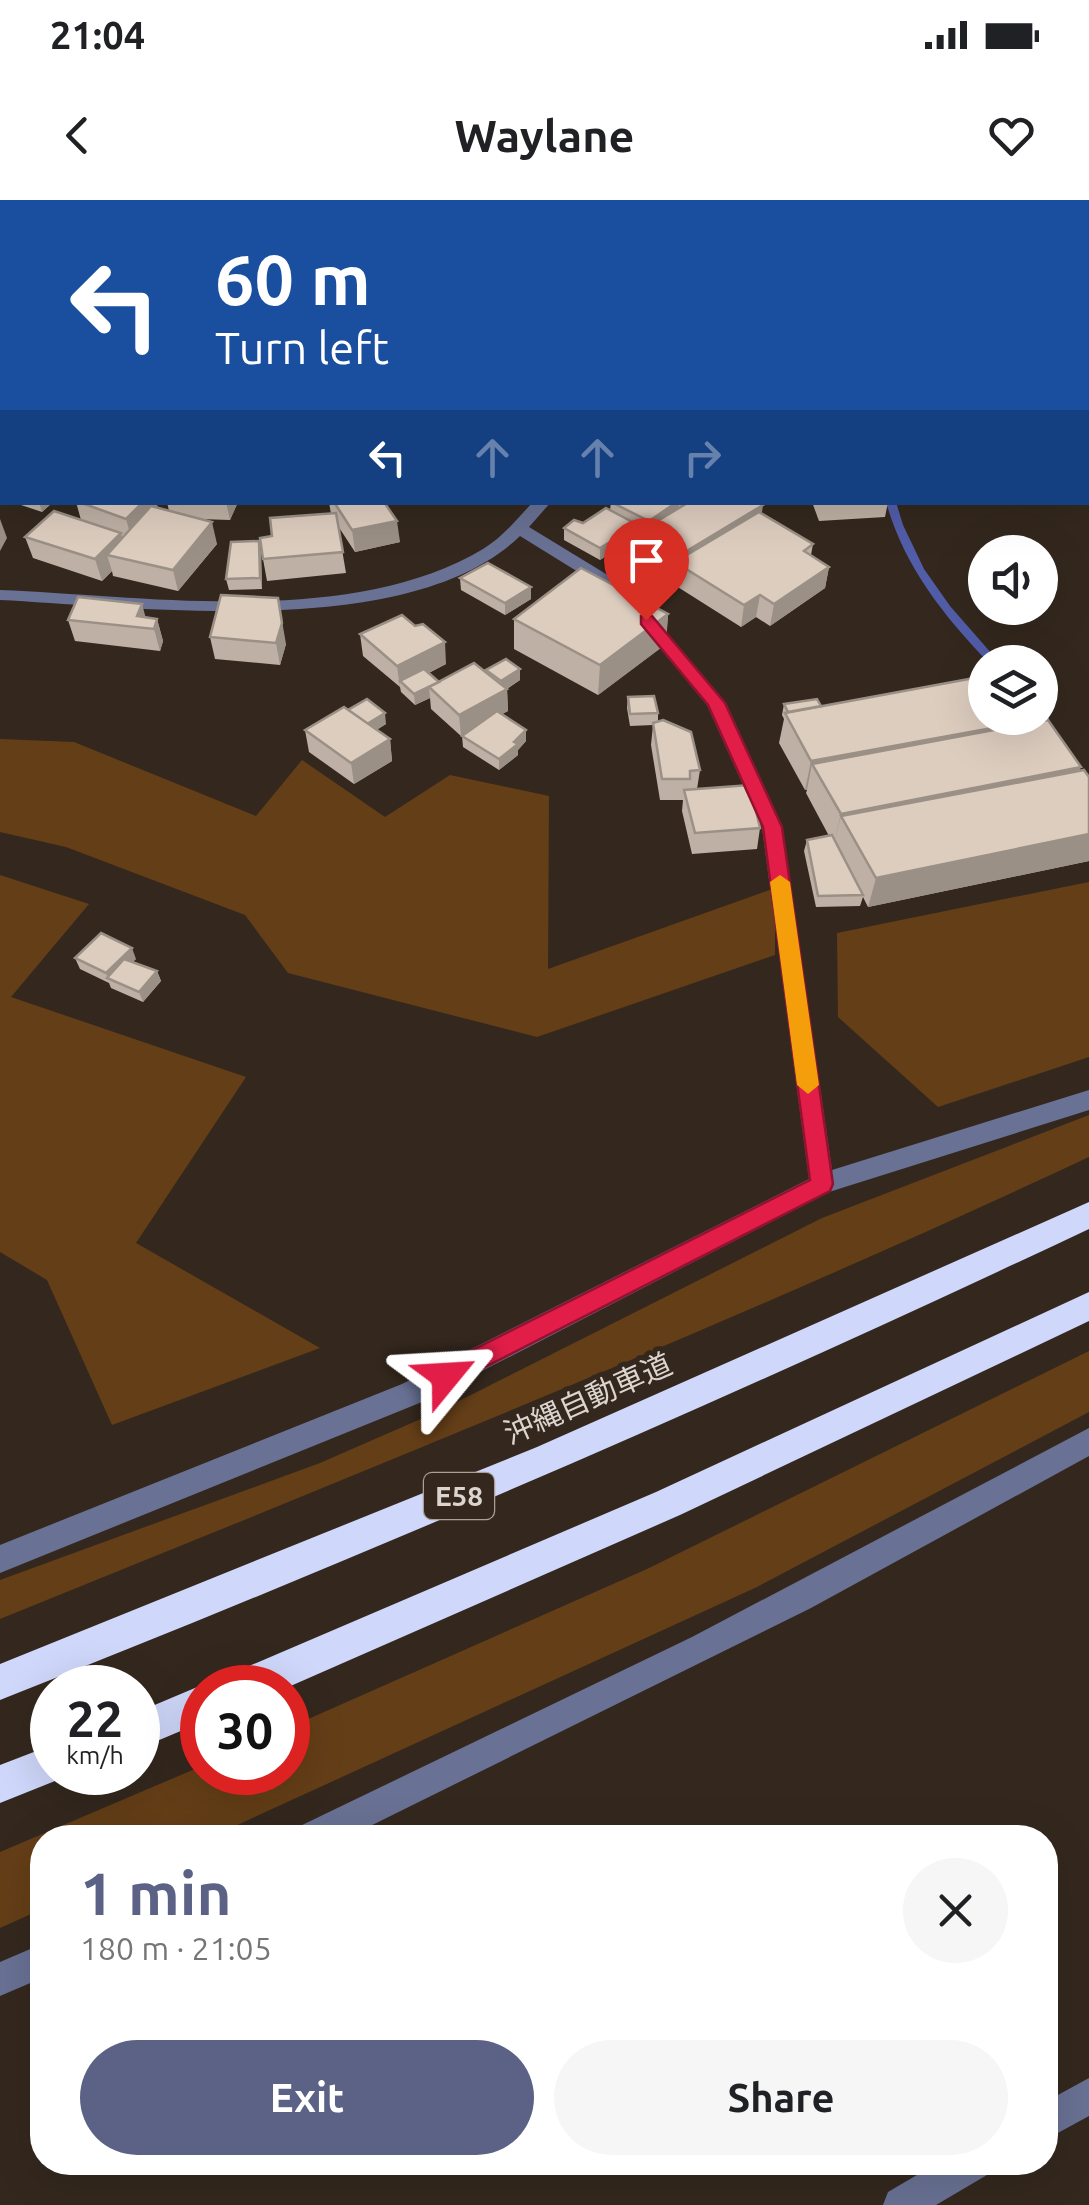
<!DOCTYPE html>
<meta charset="utf-8">
<style>
:root{--surface:#fff;--page:#f6f6f6;--text:#202124;--muted:#757577;--accent:#5b6286}
body{margin:0;font-family:Ubuntu,"Noto Sans JP",sans-serif;background:var(--page);color:var(--text);height:100vh;display:flex;flex-direction:column;font-size:38px;white-space:nowrap}
*{box-sizing:border-box;margin:0}
p{font-size:32px;color:var(--muted)}
.icon{flex:none;width:55px;height:55px;fill:none;stroke:currentColor;stroke-width:2;stroke-linecap:round;stroke-linejoin:round}
.map{position:relative;flex:1;overflow:hidden}
.side{position:absolute;left:30px;top:1625px;width:1028px;height:350px;display:flex;flex-direction:column;background:var(--surface);border-radius:40px;box-shadow:0 10px 40px #0002}
.side>*{flex:none}
.hud{position:absolute;left:0px;top:0px;width:1090px;height:305px;box-shadow:0 10px 40px #0002;background:#1a4fa0;color:#fff;overflow:hidden}
.buttons{position:absolute;left:968px;top:335px;display:grid;gap:20px}
.buttons a{display:grid;place-items:center;width:90px;height:90px;border-radius:50%;background:var(--surface);box-shadow:0 10px 40px #0002;font-size:50px}
.speed{position:absolute;left:30px;top:1465px;display:flex;gap:20px;font-size:50px;font-weight:700;text-align:center}
.speed>*{display:grid;place-content:center;width:130px;height:130px;border-radius:50%;background:var(--surface);box-shadow:0 10px 40px #0002;line-height:1}
.speed small{font-size:25px;font-weight:400}
.speed .limit{border:15px solid #d22;background:#fff;color:#111}
.pin{position:absolute;display:grid;place-items:center;width:85px;height:85px;color:#fff;margin:-102px -42px;border-radius:50% 50% 50% 0;rotate:-45deg;box-shadow:0 0 10px #0007}
.pin .icon{rotate:45deg}
.me{position:absolute;width:110px;margin:-55px;rotate:63deg;stroke-linejoin:round;filter:drop-shadow(0 0 8px #0008)}
.turn{display:flex;align-items:center;gap:35px;height:210px;padding:0 50px;font-size:45px}
.turn .icon{width:130px;height:130px;stroke-width:2.5}
.turn b{display:block;font-size:70px;line-height:85px}
.lanes{display:flex;align-items:center;height:95px;padding:0 50px;background:#0003;justify-content:center;gap:50px;direction:ltr}
.lanes .off{opacity:.35}
.round{display:grid;place-items:center;flex:none;width:105px;height:105px;border-radius:52px;background:var(--page)}
.head{display:flex;align-items:center;justify-content:space-between;height:170px;padding:0 50px}
h1{font-size:60px;font-weight:700;line-height:75px;color:var(--accent)}
.button{display:flex;gap:20px;margin-top:auto;padding:20px 50px}
.button a{flex:1;height:115px;border-radius:60px;background:var(--accent);color:#fff;font-size:40px;font-weight:700;line-height:115px;text-align:center}
.button a+a{background:var(--page);color:var(--text)}
.status{display:flex;justify-content:space-between;align-items:center;height:70px;padding:0 50px;background:var(--surface);direction:ltr}
.status svg{height:28px;fill:currentColor}
header{display:flex;justify-content:space-between;align-items:center;height:130px;padding:0 50px;background:var(--surface);font-size:45px;font-weight:700}
.map>svg:first-child{display:block}
.green{fill:#643e17}
.lines{fill:none;stroke-linecap:round;stroke-linejoin:round}
.stream{fill:#525da9;fill-rule:evenodd}
.minor{fill:#697194;fill-rule:evenodd}
.major{fill:#a8b7fe;fill-rule:evenodd}
.highway{fill:#cfd7fa;fill-rule:evenodd}
.wall{fill:#beb0a4}
.shaded-wall{fill:#9b9086}
.building{fill:#ddcdbf;stroke:#9b9086;stroke-width:2.5}
.route{fill:#e11d48;stroke:#92132f;stroke-width:2.5}
.slow{fill:#f59e0b}
.labels{text-anchor:middle;stroke-width:10;stroke-linejoin:round;paint-order:stroke}
.shield{fill:#34281e;stroke:#aaa099;stroke-width:2.5}
.shield-label{font-size:28px;font-weight:bold;fill:#dcd4ce}
.street-label{font-size:30px;fill:#dcd4ce;stroke:#34281e}
</style>
<div class="status"><b>21:04</b><svg viewBox="0 0 49 12"><path d="M0 12V9h3v3zM5 12V6h3v6zM10 12V3h3v9zM15 12V0h3v12zM26 1h20v11H26zM47 4h2v5h-2z"/></svg></div>
<header><svg class="icon" aria-label="back" viewBox="0 0 24 24"><path d="M15 5l-7 7 7 7"/></svg>Waylane<svg class="icon" aria-label="heart" viewBox="0 0 24 24"><path d="M12 20l-8-8c-3-5 5-10 8-4 3-6 11-1 8 4z"/></svg></header>
<div class="map">
<svg width="1089" height="2005" viewBox="0 0 1089 2005">
<rect width="100%" height="100%" fill="#34281e"/>
<g class="green">
<polygon points="0,0 333,0 337,2 2,2 0,90"/>
<polygon points="0,539 74,542 256,616 302,560 385,617 450,575 549,596 548,769 775,688 775,755 537,837 288,773 245,715 66,647 0,632"/>
<polygon points="0,675 89,704 11,797 246,877 136,1043 320,1148 112,1225 47,1080 0,1052"/>
<polygon points="1089,682 1089,857 938,907 838,817 837,733"/>
<path d="M1089,915v42c-357,167 -724,314 -1089,462v-39l320,-117 119,-52 383,-193z"/>
<polygon points="1089,1151 1089,1212 757,1387 211,1637 42,1638 42,1709 0,1728 0,1652 202,1566 202,1572 288,1572 288,1528 647,1369"/>
</g>
<g class="lines">
<path class="stream" d="M886,302h10l7,23 21,44 26,37 49,56h-11c-45,-47 -84,-96 -102,-160z"/>
<g class="minor">
<polygon points="614,0 631,0 633,2 616,2"/>
<rect x="0" y="121" width="2" height="8"/>
<rect x="1088" y="195" width="1" height="10"/>
<path d="M533,302h18l-22,25 100,61 97,115 56,124 50,343 257,-80v20l-260,82 -407,210 -422,171v-28l402,-161 407,-205 -47,-352 -55,-122 -90,-109 -97,-60c-110,106 -378,71 -520,64v-10c148,6 351,38 483,-41 20,-12 34,-30 50,-47z"/>
<polygon points="1089,1228 1089,1256 811,1408 346,1638 293,1638 298,1627 692,1437"/>
<polygon points="42,1744 42,1778 0,1796 0,1762"/>
<polygon points="1089,1878 1089,1916 1045,1940 1045,1902"/>
<polygon points="939,1962 992,1962 987,1975 936,2005 883,2005 888,1992"/>
</g>
<g class="major">
<polygon points="898,0 914,0 916,2 900,2"/>
<polygon points="959,0 976,0 978,2 961,2"/>
<rect x="1088" y="49" width="1" height="9"/>
<rect x="1088" y="77" width="1" height="9"/>
</g>
<g class="highway">
<path d="M1089,1002v27c-358,169 -721,326 -1089,471v-36l537,-217z"/>
<polygon points="1089,1092 1089,1121 680,1315 286,1488 223,1488 228,1475 656,1292"/>
<polygon points="202,1485 209,1488 202,1488 202,1522 138,1549 138,1512"/>
<polygon points="52,1545 52,1572 67,1572 65,1577 0,1603 0,1565"/>
</g>
</g>
<g class="wall">
<polygon points="2,260 2,300 0,299 0,262"/>
<polygon points="12,302 53,302 42,312"/>
<polygon points="76,302 156,302 158,308 169,311 167,302 238,302 230,320 199,319 217,344 178,391 113,376 112,371 102,381 33,358 25,337 81,320"/>
<polygon points="329,302 384,302 400,342 355,352 338,326 346,373 267,381 263,359 272,336 331,314"/>
<polygon points="611,302 759,302 762,314 813,344 811,355 829,367 825,388 770,426 756,417 741,427 673,384 674,375 638,353 639,332 642,330 638,327 637,336 600,360 564,340 564,328 583,323 610,310"/>
<polygon points="812,302 888,302 885,317 819,321"/>
<polygon points="259,341 261,353 262,389 229,390 226,379"/>
<polygon points="460,378 531,387 531,399 505,415 461,390"/>
<polygon points="668,414 666,444 598,495 514,449 514,419"/>
<polygon points="146,418 157,419 163,441 160,451 75,441 68,420"/>
<polygon points="360,434 446,464 429,473 438,482 486,473 486,470 520,480 507,489 508,511 502,514 526,530 526,541 518,550 518,555 499,570 463,547 462,536 461,536 431,509 430,498 415,505 401,492 400,487 363,456"/>
<polygon points="210,437 286,444 280,465 215,459"/>
<polygon points="628,497 658,513 658,522 700,570 697,589 760,628 757,649 692,654 682,611 683,600 660,600 651,545 653,525 630,526 627,508"/>
<polygon points="784,504 821,506 1079,571 1089,577 1089,661 868,707 863,697 860,706 816,707 804,651 807,640 829,636 806,593 807,590 805,590 779,543 784,519 782,515"/>
<polygon points="348,510 386,524 376,530 390,539 392,561 354,584 309,552 305,530"/>
<polygon points="75,758 136,759 132,762 157,771 161,781 143,802 111,788 109,783 80,769"/>
</g>
<g class="shaded-wall">
<polygon points="39,302 53,302 42,312"/>
<polygon points="143,302 156,302 159,314 132,340 126,319"/>
<polygon points="226,302 238,302 230,320"/>
<polygon points="677,302 679,302 678,312 648,333 649,321"/>
<polygon points="763,305 760,326 679,364 680,355"/>
<polygon points="0,319 7,338 0,351"/>
<polygon points="397,321 400,342 355,352 352,330"/>
<polygon points="212,322 217,344 178,391 173,370"/>
<polygon points="638,325 637,336 600,360 600,348"/>
<polygon points="121,333 127,355 107,355 112,371 102,381 95,359"/>
<polygon points="259,341 261,353 262,389 260,378"/>
<polygon points="829,367 825,388 770,426 774,404"/>
<polygon points="531,387 531,399 505,415 505,403"/>
<polygon points="760,395 756,417 741,427 744,405"/>
<polygon points="278,398 286,444 280,465 276,443"/>
<polygon points="142,404 148,426 137,416"/>
<polygon points="668,414 666,444 598,495 600,465"/>
<polygon points="157,419 163,441 160,451 154,429"/>
<polygon points="445,442 446,464 404,485 400,481 400,488 397,466"/>
<polygon points="520,469 520,480 505,490 507,489 508,511 461,536 459,515 501,492 501,481"/>
<polygon points="429,487 430,498 415,505 414,494"/>
<polygon points="385,513 386,524 366,537 364,526"/>
<polygon points="1047,518 1035,548 812,564 807,590 805,590 811,561"/>
<polygon points="526,530 526,541 518,550 518,555 499,570 499,559"/>
<polygon points="390,539 392,561 354,584 351,563"/>
<polygon points="1081,567 1069,597 841,616 834,643 841,614"/>
<polygon points="1089,634 1089,661 868,707 876,678"/>
<polygon points="132,748 136,759 114,781 108,779 106,773"/>
<polygon points="157,771 161,781 143,802 139,792"/>
</g>
<g class="building">
<polygon points="2,260 2,280 0,279 0,262"/>
<polygon points="79,302 143,302 126,319"/>
<polygon points="334,302 384,302 397,321 352,330"/>
<polygon points="611,302 677,302 649,321"/>
<polygon points="689,302 759,302 763,305 680,355 639,332"/>
<polygon points="151,306 212,322 173,370 107,355"/>
<polygon points="606,308 638,325 600,348 564,328 574,320 583,323"/>
<polygon points="54,311 121,333 95,359 25,337"/>
<polygon points="759,312 813,344 804,351 829,367 774,404 760,395 744,405 675,362"/>
<polygon points="336,313 343,352 263,359 260,338 272,336 270,318"/>
<polygon points="259,341 260,378 226,379 231,342"/>
<polygon points="488,363 531,387 505,403 460,378"/>
<polygon points="581,368 668,414 600,465 514,419"/>
<polygon points="221,395 278,398 282,423 276,443 210,437"/>
<polygon points="78,397 142,404 137,416 157,419 154,429 68,420"/>
<polygon points="402,415 415,426 423,424 445,442 397,466 360,434"/>
<polygon points="506,459 520,469 501,481 486,470"/>
<polygon points="474,463 507,489 459,515 429,487"/>
<polygon points="424,469 439,482 414,494 400,481"/>
<polygon points="985,476 985,518 1040,518 1040,509 1047,518 811,561 785,513"/>
<polygon points="654,496 658,513 630,514 628,497"/>
<polygon points="367,499 385,513 367,524 348,510"/>
<polygon points="817,499 821,506 788,512 784,504"/>
<polygon points="344,507 390,539 351,563 305,530"/>
<polygon points="497,511 526,530 514,542 518,544 499,559 462,536"/>
<polygon points="663,520 691,532 700,570 690,571 690,579 662,579 653,523"/>
<polygon points="1048,520 1081,567 841,614 812,564"/>
<polygon points="1084,570 1089,577 1089,634 876,678 841,616"/>
<polygon points="750,585 760,628 695,633 684,590"/>
<polygon points="832,635 863,695 818,696 807,640"/>
<polygon points="101,733 132,748 106,773 75,758"/>
<polygon points="124,759 157,771 139,792 107,778"/>
</g>
<polygon class="route" points="641,416 652,416 725,503 782,627 833,984 830,991 446,1187 433,1176 437,1168 810,980 763,627 708,505 641,424"/>
<polygon class="slow" points="780,675 790,682 819,885 808,894 797,885 770,682"/>
<g class="labels">
<rect class="shield" x="424" y="1273" width="70" height="46" rx="8"/>
<g class="shield-label">
<text x="459" y="1306">E58</text>
</g>
<g class="street-label">
<text transform="translate(588 1199) rotate(-24)" y="10">沖縄自動車道</text>
</g>
</g>
</svg>
<div class="buttons">
<a><svg class="icon" aria-label="sound" viewBox="0 0 24 24"><path d="M4 9h4l5-4v14l-5-4H4zM17 9q2 3 0 6"/></svg></a>
<a><svg class="icon" aria-label="layers" viewBox="0 0 24 24"><path d="M12 4l9 5-9 5-9-5zM3 14l9 5 9-5"/></svg></a>
</div>
<div class="speed"><div>22<small>km/h</small></div><div class="limit">30</div></div>
<div class="pin" style="left:646px;top:420px;background:#d93025"><svg class="icon" aria-label="arrive" viewBox="0 0 24 24"><path d="M6 21V4h12l-3 4 3 4H6"/></svg></div>
<svg class="me" style="left:446px;top:1176px" viewBox="-20 -20 40 40"><path d="M0-17L14 15 0 8-14 15z" fill="#e11d48" stroke="#fff" stroke-width="4"/></svg>
<div class="hud">
<div class="turn"><svg class="icon" aria-label="left" viewBox="0 0 24 24"><path d="M17 20v-9H6M10 6l-5 5 5 5"/></svg><div><b>60 m</b>Turn left</div></div>
<div class="lanes"><svg class="icon" aria-label="left" viewBox="0 0 24 24"><path d="M17 20v-9H6M10 6l-5 5 5 5"/></svg><svg class="icon off" aria-label="ahead" viewBox="0 0 24 24"><path d="M12 20V5M6 11l6-6 6 6"/></svg><svg class="icon off" aria-label="ahead" viewBox="0 0 24 24"><path d="M12 20V5M6 11l6-6 6 6"/></svg><svg class="icon off" aria-label="right" viewBox="0 0 24 24"><path d="M7 20v-9h11M14 6l5 5-5 5"/></svg></div>
</div>
<section class="side">
<div class="head"><div><h1>1 min</h1><p>180 m · 21:05</p></div><a class="round"><svg class="icon" aria-label="close" viewBox="0 0 24 24"><path d="M6 6l12 12M18 6L6 18"/></svg></a></div>
<div class="button"><a>Exit</a><a>Share</a></div>
</section>
</div>
